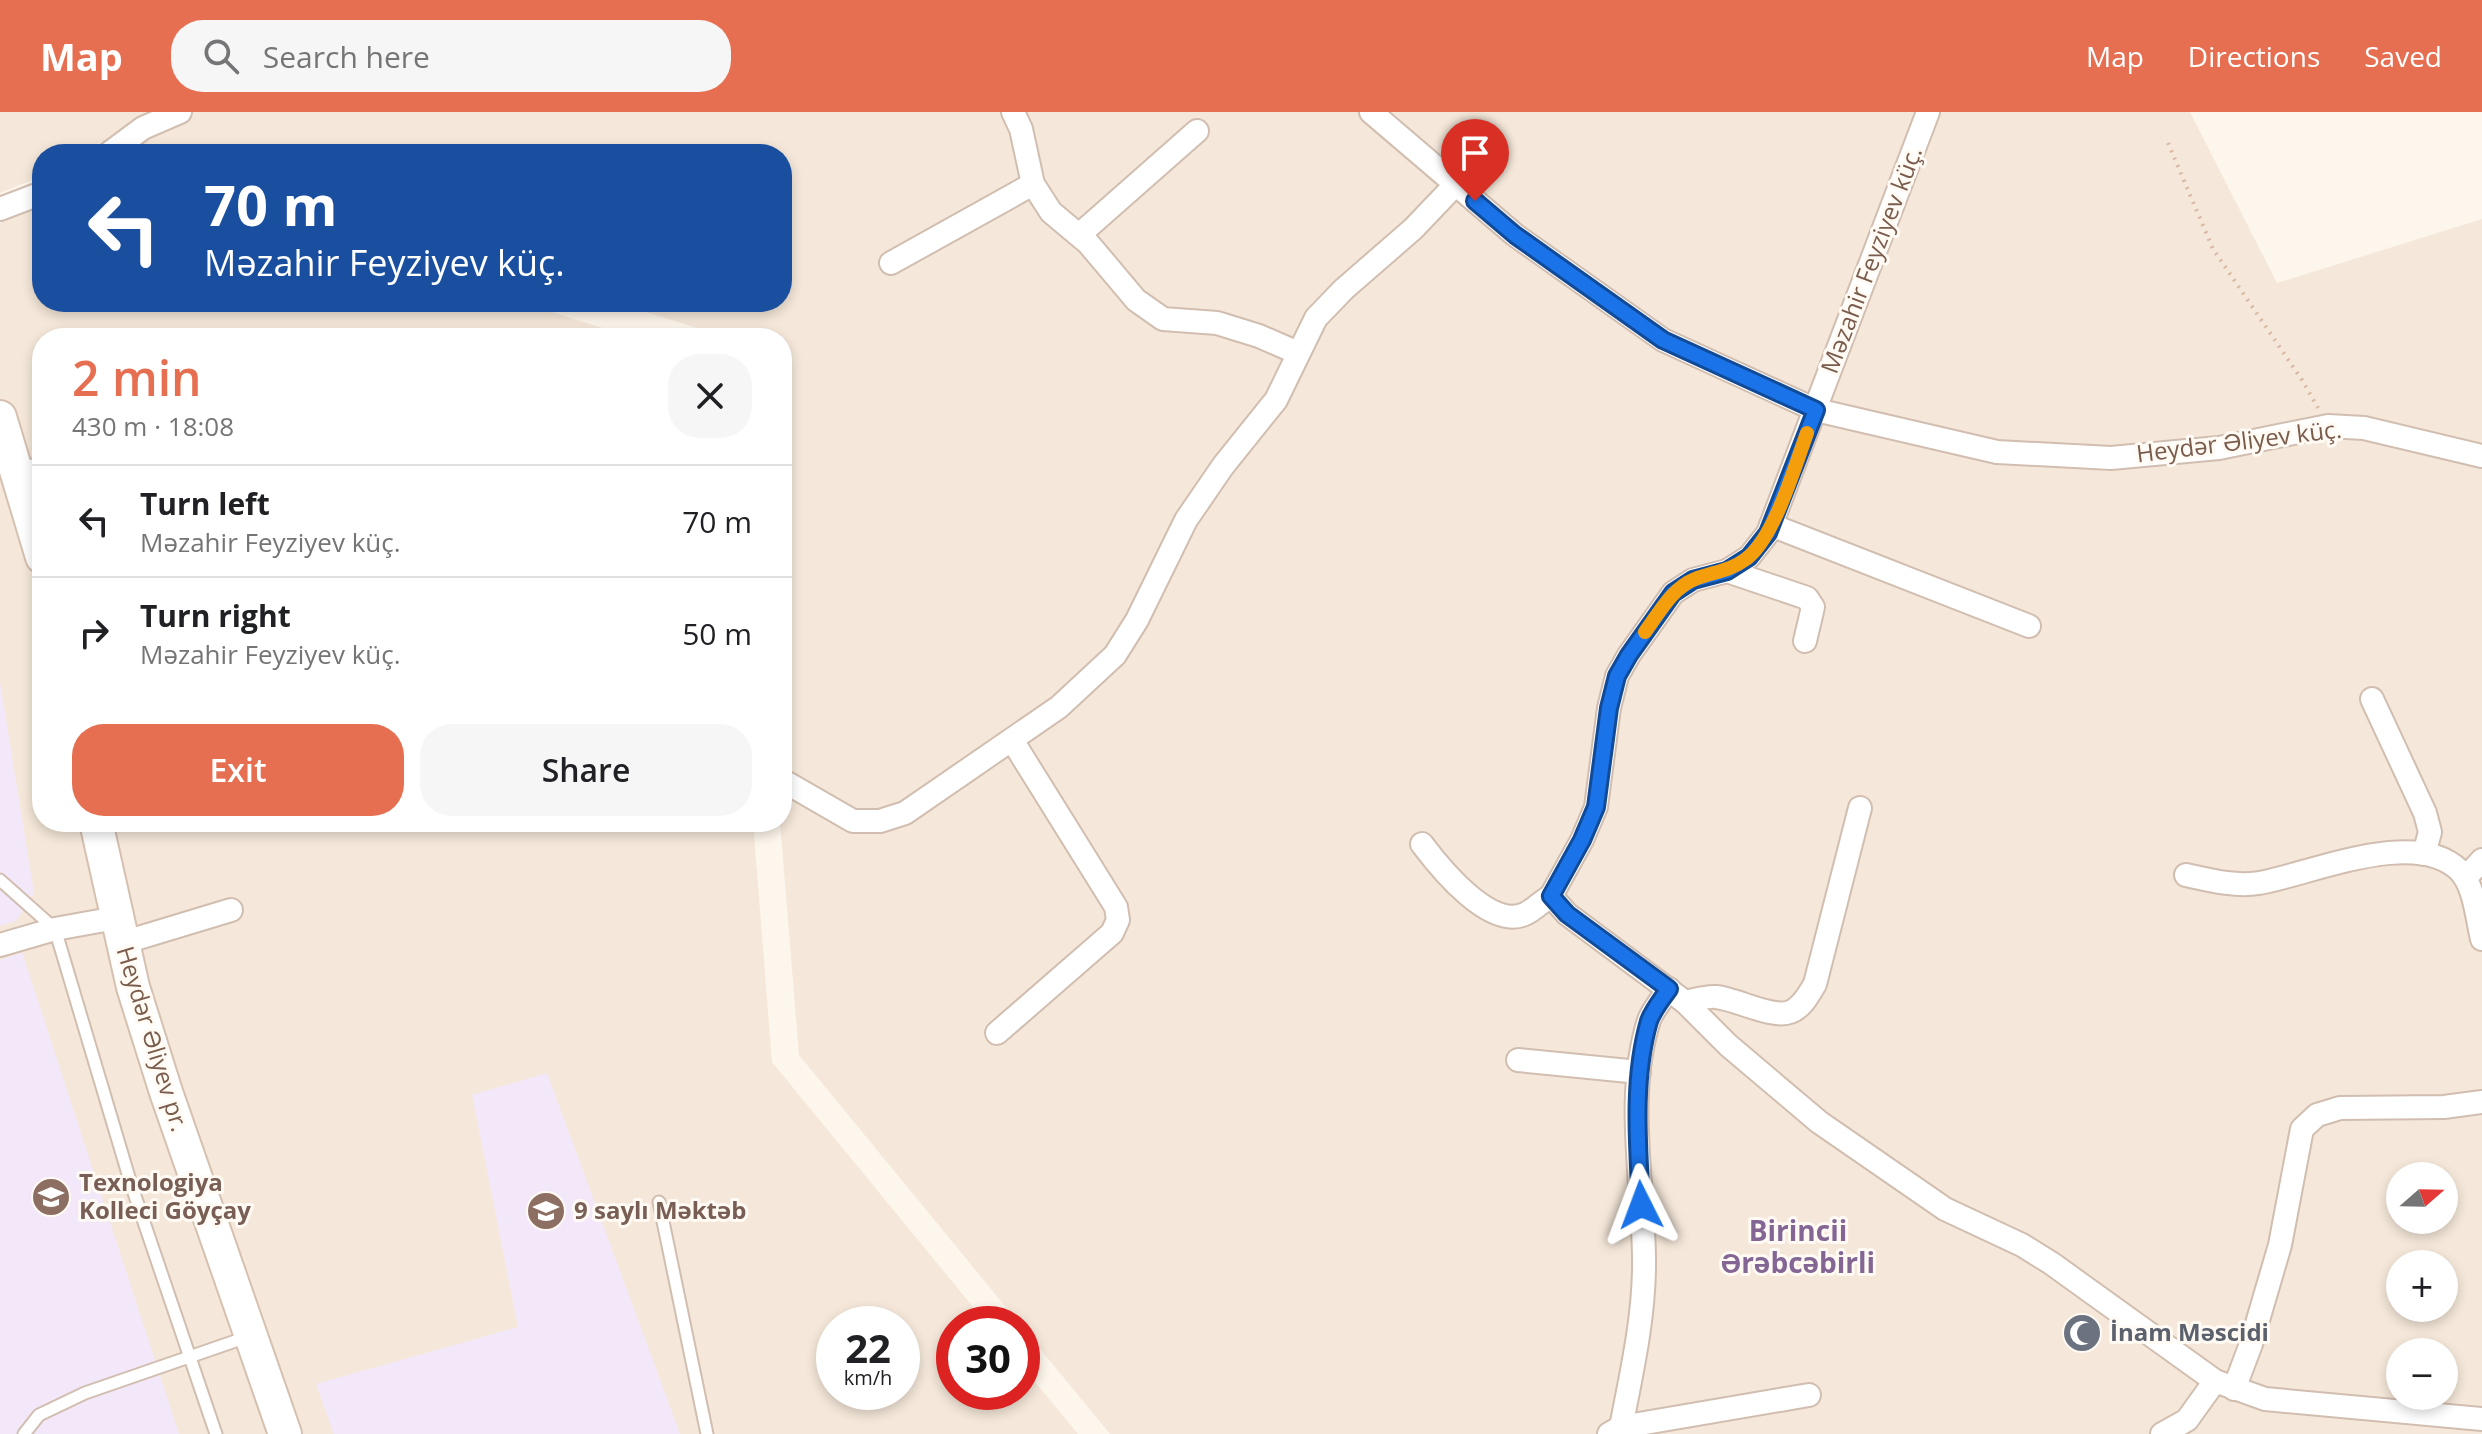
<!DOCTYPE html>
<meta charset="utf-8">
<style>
:root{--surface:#fff;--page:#f6f6f6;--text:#202124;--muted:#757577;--line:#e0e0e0;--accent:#e76f51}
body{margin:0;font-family:"Open Sans",sans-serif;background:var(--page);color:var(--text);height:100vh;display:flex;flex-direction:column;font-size:30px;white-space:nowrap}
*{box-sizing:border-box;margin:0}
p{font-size:26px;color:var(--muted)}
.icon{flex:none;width:44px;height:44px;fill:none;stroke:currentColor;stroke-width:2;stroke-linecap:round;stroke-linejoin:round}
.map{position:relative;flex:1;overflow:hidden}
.panel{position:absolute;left:32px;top:216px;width:760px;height:504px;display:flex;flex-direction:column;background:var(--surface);border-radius:32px;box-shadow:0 4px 12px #0003}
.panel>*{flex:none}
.top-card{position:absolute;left:32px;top:32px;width:760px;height:168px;border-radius:32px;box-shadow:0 4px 12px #0003;background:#1a4fa0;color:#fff;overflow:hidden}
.needle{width:52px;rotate:70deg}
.fabs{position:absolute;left:2386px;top:1050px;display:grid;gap:16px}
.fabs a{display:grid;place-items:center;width:72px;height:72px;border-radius:50%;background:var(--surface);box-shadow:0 4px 12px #0003;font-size:40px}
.speed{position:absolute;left:816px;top:1194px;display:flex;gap:16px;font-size:40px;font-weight:700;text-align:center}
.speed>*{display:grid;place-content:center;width:104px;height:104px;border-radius:50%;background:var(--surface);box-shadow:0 4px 12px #0003;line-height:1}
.speed small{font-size:20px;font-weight:400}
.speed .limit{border:12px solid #d22;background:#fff;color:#111}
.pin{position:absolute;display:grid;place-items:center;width:68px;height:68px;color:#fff;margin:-82px -34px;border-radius:50% 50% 50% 0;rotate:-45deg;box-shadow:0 0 8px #0007}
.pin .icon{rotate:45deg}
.me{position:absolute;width:88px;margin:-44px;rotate:357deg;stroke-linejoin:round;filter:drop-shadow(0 0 6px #0008)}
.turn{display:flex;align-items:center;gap:28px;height:168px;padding:0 40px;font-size:36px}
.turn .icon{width:104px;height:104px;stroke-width:2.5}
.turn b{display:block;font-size:56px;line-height:68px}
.round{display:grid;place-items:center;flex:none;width:84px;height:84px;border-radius:32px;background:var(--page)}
.overview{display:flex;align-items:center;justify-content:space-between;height:136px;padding:0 40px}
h1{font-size:48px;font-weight:600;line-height:60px;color:var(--accent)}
.button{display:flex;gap:16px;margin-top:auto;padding:16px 40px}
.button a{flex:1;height:92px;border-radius:32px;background:var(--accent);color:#fff;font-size:32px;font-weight:600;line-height:92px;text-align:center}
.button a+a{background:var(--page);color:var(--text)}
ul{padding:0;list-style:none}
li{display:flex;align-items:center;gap:24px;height:112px;padding:0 40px;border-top:2px solid var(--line)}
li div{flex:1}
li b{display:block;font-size:30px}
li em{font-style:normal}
header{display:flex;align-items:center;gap:48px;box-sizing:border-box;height:112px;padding:0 40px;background:var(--accent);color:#fff}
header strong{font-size:38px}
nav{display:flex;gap:44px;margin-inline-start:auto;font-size:28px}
.search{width:560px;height:72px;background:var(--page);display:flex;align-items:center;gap:20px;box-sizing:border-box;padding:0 28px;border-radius:32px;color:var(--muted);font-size:30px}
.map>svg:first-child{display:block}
.residential{fill:#f5e8da;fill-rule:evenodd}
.education{fill:#f3e8fa}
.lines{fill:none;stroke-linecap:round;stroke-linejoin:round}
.service-casing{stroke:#d1beb0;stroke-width:15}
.minor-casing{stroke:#d1beb0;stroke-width:26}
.secondary-casing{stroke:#d6c0b0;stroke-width:36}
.path{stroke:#d9b8a5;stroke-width:4;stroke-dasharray:2 6;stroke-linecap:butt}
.service{stroke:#fff;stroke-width:11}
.minor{stroke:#fff;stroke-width:22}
.secondary{stroke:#fff;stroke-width:32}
.route-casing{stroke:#114b97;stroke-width:20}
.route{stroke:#1a73e8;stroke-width:14}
.slow{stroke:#f59e0b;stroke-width:14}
.labels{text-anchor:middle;stroke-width:6;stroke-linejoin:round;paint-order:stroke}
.street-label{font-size:24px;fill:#7a5c4d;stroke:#fffaf3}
.education-label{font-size:24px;font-weight:bold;fill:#785e54;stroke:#fffaf3;text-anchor:start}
.worship-label{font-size:24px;font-weight:bold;fill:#5b616d;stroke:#fffaf3;text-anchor:start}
.quarter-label{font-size:28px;font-weight:bold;fill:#846695;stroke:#fffaf3}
</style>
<header>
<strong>Map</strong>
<div class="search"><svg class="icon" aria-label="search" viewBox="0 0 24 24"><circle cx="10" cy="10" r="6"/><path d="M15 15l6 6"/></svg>Search here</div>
<nav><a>Map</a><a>Directions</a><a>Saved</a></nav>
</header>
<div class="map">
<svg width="2482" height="1322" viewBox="0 0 2482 1322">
<rect width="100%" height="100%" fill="#fdf6ec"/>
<g class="residential">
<path d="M0,0h2190l87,171 205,-64v1215h-1372l-311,-379 -19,-233h2v-484h-53l-115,-36h168v-148h-644l-37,-12 -21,12h-38v22l-42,17zM2400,1064h44v44h-44zM2400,1152h44v44h-44zM2400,1240h44v44h-44z"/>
<path d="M42,94v96h477l116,36h-593v484h711l19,240 215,262h-33v68h68v-26l56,68h-1078v-1211zM834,1212h68v68h-68z"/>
</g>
<g class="education">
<polygon points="0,570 34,781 16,809 0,814"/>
<polygon points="22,840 179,1322 0,1322 0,848"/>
<polygon points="547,961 680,1322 334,1322 316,1272 518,1215 472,983"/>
</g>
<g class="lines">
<g class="service-casing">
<g id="service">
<polyline points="0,768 55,817 131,1072 216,1322"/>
<polyline points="659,1090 707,1322"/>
<polyline points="24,1322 39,1303 85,1281 247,1225"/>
</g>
</g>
<g class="minor-casing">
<g id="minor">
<polyline points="1013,0 1021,17 1033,72 1051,100 1088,131 1136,188 1163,207 1217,211 1259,224 1298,241"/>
<polyline points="1371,0 1515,123 1663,228 1816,298 1997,340 2111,346 2219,336 2328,314 2364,316 2482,344"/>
<polyline points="1928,0 1768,421 1749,445 1727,459 1693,468 1673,481 1629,543 1617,564 1609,596 1596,695 1582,728 1551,784 1567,802 1685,890 1728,933 1819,1010 1945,1097 2022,1133 2051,1151 2215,1269 2265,1287 2482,1307"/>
<polyline points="108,42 143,16 180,0"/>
<polyline points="0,97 42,81"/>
<polyline points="1079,123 1197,19"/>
<polyline points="891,151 1033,72"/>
<polyline points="18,361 42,357"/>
<polyline points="1771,413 2029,514"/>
<polyline points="1727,459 1807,486 1813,495 1805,529"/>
<polyline points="2372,587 2425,701 2430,720 2424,742"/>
<polyline points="782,672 787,671 853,709 880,709 905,701 1059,595 1115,543 1137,508 1186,408 1223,354 1276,288 1316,206 1344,177 1413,117 1456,72"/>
<path d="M1422,732c18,24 68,86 103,70 9,-4 17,-13 26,-18"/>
<polyline points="2470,761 2482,748"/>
<path d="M2186,763c23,5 49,12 73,8 52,-9 156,-56 200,-13 16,16 18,49 23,69"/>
<polyline points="122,831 231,798"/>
<polyline points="0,833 55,817 116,806"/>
<path d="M1685,890c10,-2 21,-6 31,-5 21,2 56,22 74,15 12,-4 19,-18 25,-28l45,-176"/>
<polyline points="997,921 1112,821 1118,808 1116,795 1012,628"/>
<polyline points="1518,948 1639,960"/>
<polyline points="2234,1277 2251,1232 2280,1133 2302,1017 2317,1003 2340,996 2444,995 2482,990"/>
<polyline points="1621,1315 1809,1283"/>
<path d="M1609,1322l12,-7c11,-56 24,-113 23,-170 -1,-77 -19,-161 5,-237 4,-10 13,-21 20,-31"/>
<polyline points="2162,1322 2187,1308 2215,1269"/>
</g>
</g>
<g class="secondary-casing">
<g id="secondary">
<polyline points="0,305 42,445"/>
<polyline points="96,710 133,875 166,980 285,1322"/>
</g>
</g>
<polyline class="path" points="2168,31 2213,137 2302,268 2318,296"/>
<use href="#service" class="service"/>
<use href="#minor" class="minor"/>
<use href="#secondary" class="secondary"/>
</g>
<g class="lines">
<g class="route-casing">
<path id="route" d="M1475,89l40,34 148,105 153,70 -48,123 -19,24 -22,14 -34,9 -20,13 -44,62 -12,21 -8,32 -13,99 -14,33 -31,56 16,18 102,75c-7,10 -16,21 -20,32 -17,59 -11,124 -8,184"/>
</g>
<use href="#route" class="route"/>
<path class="slow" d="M1645,520c14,-19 27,-44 50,-53 18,-7 35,-8 51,-20 28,-20 49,-93 61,-126"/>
</g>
<defs>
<g id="school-disc" transform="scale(2)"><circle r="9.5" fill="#8d6e63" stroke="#fffaf3"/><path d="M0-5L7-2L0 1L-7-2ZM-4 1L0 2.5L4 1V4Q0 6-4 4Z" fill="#fff"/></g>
<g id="mosque-disc" transform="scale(2)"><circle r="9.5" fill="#6b7280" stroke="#fffaf3"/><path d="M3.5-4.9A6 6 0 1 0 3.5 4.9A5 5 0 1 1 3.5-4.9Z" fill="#fff"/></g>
</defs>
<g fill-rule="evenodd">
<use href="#school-disc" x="51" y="1085"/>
<use href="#school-disc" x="546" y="1099"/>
<use href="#mosque-disc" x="2082" y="1221"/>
</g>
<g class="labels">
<g class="street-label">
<text transform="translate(1872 148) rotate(-69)" y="8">Məzahir Feyziyev küç.</text>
<text transform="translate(2239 330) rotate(-7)" y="8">Heydər Əliyev küç.</text>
<text transform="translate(152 927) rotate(73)" y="8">Heydər Əliyev pr.</text>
</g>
<g class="education-label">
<text x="79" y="1079">Texnologiya<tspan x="79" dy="28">Kolleci Göyçay</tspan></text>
<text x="574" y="1107">9 saylı Məktəb</text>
</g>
<g class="worship-label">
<text x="2110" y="1229">İnam Məscidi</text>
</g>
<g class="quarter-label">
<text x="1798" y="1129">Birincii<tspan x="1798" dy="32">Ərəbcəbirli</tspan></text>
</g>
</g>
</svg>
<div class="fabs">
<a><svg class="needle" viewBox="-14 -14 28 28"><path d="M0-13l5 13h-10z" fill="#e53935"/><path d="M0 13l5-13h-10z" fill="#757577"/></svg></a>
<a>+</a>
<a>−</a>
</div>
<div class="speed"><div>22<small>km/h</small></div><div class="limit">30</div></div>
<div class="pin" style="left:1475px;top:89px;background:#d93025"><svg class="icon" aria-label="arrive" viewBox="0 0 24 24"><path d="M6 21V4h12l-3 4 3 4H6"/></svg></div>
<svg class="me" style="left:1641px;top:1093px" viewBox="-20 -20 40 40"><path d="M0-17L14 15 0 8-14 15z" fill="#1a73e8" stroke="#fff" stroke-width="4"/></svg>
<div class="top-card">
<div class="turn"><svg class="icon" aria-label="left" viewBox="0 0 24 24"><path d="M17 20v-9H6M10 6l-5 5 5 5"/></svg><div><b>70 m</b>Məzahir Feyziyev küç.</div></div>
</div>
<section class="panel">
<div class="overview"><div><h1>2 min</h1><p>430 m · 18:08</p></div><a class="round"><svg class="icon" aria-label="close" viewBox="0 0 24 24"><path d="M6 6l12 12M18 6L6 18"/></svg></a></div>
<ul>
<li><svg class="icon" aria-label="left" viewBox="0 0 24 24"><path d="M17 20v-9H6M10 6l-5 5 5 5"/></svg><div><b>Turn left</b><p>Məzahir Feyziyev küç.</p></div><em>70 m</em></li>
<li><svg class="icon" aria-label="right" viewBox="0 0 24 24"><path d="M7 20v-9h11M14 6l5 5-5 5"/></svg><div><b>Turn right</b><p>Məzahir Feyziyev küç.</p></div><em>50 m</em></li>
</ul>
<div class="button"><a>Exit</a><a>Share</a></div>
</section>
</div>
